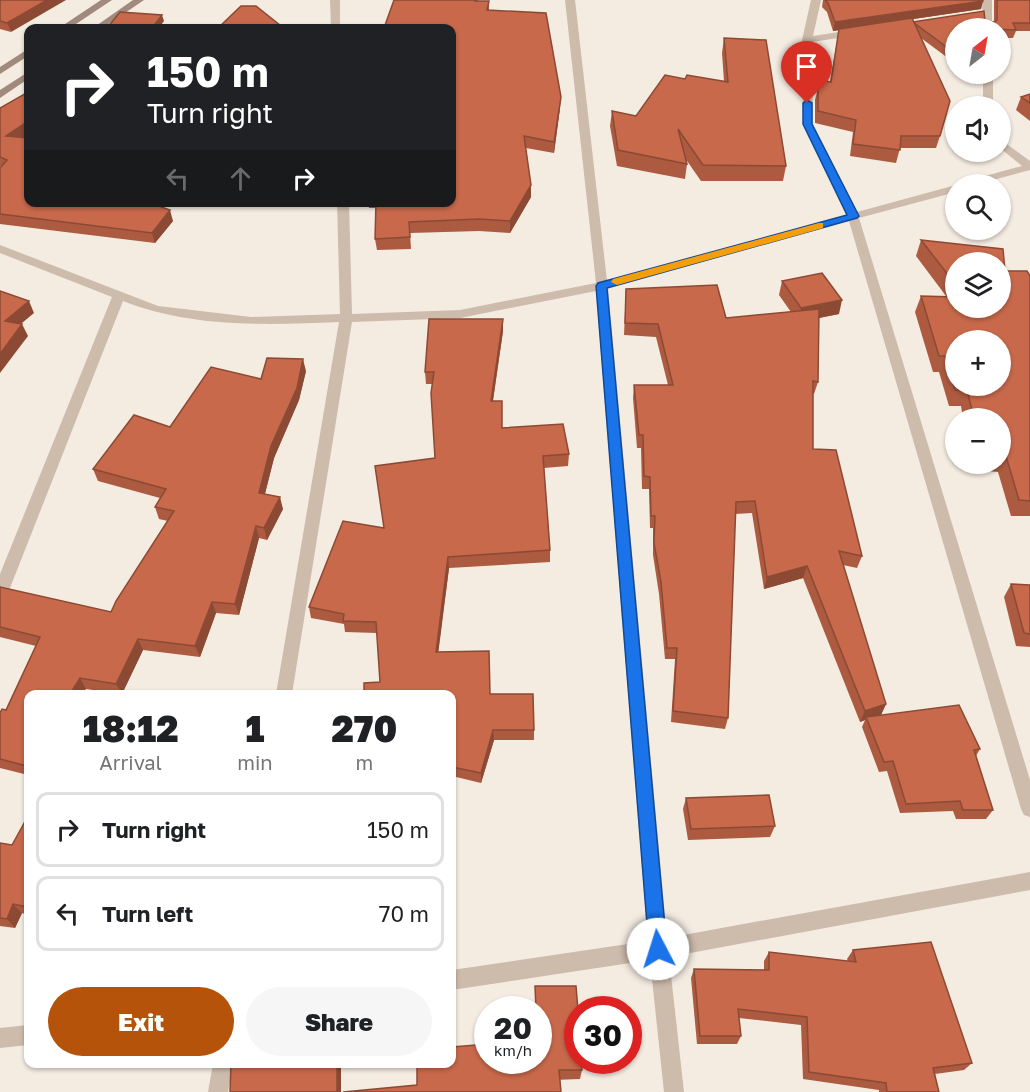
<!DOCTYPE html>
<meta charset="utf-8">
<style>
:root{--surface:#fff;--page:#f6f6f6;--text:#202124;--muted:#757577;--line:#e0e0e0;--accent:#b45309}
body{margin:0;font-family:"Golos Text",sans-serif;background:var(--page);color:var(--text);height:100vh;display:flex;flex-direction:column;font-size:22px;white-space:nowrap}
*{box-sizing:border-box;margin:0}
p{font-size:20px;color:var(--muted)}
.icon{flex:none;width:33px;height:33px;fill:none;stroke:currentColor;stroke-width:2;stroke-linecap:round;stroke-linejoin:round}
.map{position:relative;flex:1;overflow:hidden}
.details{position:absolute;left:24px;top:690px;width:432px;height:378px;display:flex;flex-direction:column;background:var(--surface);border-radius:12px;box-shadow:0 2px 4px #0004}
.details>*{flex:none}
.guide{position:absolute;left:24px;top:24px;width:432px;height:183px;border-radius:12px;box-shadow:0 2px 4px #0004;background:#202124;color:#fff;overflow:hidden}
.needle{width:39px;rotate:31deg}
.buttons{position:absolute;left:945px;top:18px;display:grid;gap:12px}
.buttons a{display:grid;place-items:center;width:66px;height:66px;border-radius:50%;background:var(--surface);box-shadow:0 2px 4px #0004;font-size:30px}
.speed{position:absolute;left:474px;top:996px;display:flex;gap:12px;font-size:30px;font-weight:700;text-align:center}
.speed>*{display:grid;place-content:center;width:78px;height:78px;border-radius:50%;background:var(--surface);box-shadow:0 2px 4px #0004;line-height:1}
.speed small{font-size:15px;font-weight:400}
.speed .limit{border:9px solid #d22;background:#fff;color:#111}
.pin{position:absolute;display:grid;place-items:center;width:51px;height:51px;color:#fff;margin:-62px -26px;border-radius:50% 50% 50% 0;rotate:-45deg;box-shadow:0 0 6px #0007}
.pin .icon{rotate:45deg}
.me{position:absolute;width:66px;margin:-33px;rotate:355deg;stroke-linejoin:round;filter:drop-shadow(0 0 4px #0008)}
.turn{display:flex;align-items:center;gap:21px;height:126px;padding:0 24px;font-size:27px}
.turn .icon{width:78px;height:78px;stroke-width:2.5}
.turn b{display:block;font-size:42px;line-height:51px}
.lanes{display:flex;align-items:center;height:57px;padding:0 24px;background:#0003;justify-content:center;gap:30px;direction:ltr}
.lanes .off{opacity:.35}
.eta{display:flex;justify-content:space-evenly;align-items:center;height:102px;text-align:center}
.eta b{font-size:36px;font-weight:800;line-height:42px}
.cta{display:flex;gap:12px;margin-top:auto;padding:12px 24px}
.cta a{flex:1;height:69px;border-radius:36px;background:var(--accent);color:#fff;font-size:24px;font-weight:800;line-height:69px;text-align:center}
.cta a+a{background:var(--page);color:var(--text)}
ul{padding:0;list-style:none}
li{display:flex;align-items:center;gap:18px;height:75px;margin:0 12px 9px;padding:0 12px;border:3px solid var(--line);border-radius:12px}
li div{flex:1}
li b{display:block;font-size:22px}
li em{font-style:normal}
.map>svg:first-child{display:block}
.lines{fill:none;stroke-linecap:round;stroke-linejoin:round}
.minor{fill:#cdbbac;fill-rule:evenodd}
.secondary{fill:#a18a7d;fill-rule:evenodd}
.wall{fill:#ac5a40;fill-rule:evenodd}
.shaded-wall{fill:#8c4a34}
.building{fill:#c8694b;stroke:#8c4a34;stroke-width:1.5;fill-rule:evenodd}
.route{fill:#1a73e8;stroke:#114b97;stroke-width:1.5}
.slow{fill:#f59e0b}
</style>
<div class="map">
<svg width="1030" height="1092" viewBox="0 0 1030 1092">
<rect width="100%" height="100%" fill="#f4ebe1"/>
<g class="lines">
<g class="minor">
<polygon points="330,0 340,0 340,28 331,28"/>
<path d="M565,0h10l32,281 240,-66 -44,-91 -1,-84 9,-40h10l-8,36 45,-7 5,3 -5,3 -46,7 1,82 44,88 99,-27v7l-97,26 171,562v37l-6,-2 -3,-6 -172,-588 -241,67 59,650 363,-66v18l-361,67 15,135h-20l-14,-132 -198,30v-20l196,-29 -52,-650 -136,27 -108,4 -60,372h-16l63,-372c-72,3 -148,6 -216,-21l-115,292 -3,4 -5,2v-25l112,-277 -112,-44v-8l158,61 93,11 89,-3 -3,-112h12l3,112 108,-4 136,-27z"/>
<polygon points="982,0 992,0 992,28 983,28"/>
<rect x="983" y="74" width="10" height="32"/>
<polygon points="1000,139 1030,161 1030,170 978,184 962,184 963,182 1022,166 1000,148"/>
<polygon points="28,1025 28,1045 0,1048 0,1028"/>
<polygon points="213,1064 233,1064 228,1092 208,1092"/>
</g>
<g class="secondary">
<polygon points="101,0 112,0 70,28 59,28"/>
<polygon points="133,0 144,0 103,28 93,28"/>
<polygon points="28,49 28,56 0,74 0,67"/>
<polygon points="28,72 28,79 0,98 0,90"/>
</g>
</g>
<g class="wall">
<polygon points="0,0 11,32 0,29"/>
<polygon points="394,0 478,0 478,1 489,1 489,10 560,108 554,153 526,148 531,185 531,197 510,233 479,231 410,233 411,249 377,250 375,239 376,208 369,208 368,202 452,202"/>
<polygon points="823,0 983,0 981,9 913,19 914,21 994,22 994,0 1030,0 1030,31 1016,31 1013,38 1000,38 1000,28 956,28 956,64 921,38 940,136 936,148 900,148 896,163 850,156 853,132 815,123 815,100 818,88 830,81 839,30 833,31 827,12 822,7"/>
<polygon points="724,38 786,166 783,181 701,181 685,158 687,164 685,179 617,166 610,126 612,111 636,116 685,79 724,81 722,53"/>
<polygon points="1030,94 1030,121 1016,110 1021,97"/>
<polygon points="0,108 23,138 173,221 155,243 0,224 0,168 2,166 0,166"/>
<path d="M921,240l84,31 25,5v240h-19l-13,-44 -24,-2 -1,-6h27v-46h-37l-2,-12h-12l-10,-34h-6l-18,-60 6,-16h25l-30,-40zM956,262l44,46h-44z"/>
<polygon points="782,281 839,314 819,318 818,382 814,394 813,394 813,449 862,556 857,568 843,565 886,704 881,715 878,715 980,749 976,756 993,810 986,819 956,819 953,811 900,813 887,771 879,772 862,727 865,720 860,722 803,578 764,589 752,513 735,514 728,718 725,729 671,722 675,659 665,659 659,594 653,555 653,528 650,528 649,489 642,489 641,448 637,448 633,398 634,385 668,385 656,337 624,335 626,289 726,318 791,312 779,295"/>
<polygon points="503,331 493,401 502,428 569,454 568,466 544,468 550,550 550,562 449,568 438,652 534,730 534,740 494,740 481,783 452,776 452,694 380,682 377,633 345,632 344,624 311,618 309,607 384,528 435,458 433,384 426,384 425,372"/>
<polygon points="306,371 299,400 274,458 265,494 283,509 267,540 259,538 239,615 216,613 200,657 143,650 122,694 86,689 28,694 28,775 0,768 0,713 6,710 36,646 0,637 0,587 111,612 168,521 159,519 155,507 160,498 98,481 93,469 170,427 261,379"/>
<polygon points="1011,584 1030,585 1030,647 1016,646 1004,597"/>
<polygon points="686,798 775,826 770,837 688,840 683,809"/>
<polygon points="28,816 28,915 22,913 15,928 0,926 0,843 12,845"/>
<polygon points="853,950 972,1063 964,1070 935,1074 939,1092 879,1092 879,1090 803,1079 801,1025 739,1018 741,1036 737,1044 697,1044 691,978 694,969 764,970 764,961 769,952 848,961 847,959"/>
<polygon points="535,986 582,1070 580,1079 417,1085 538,1060 538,1010 535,1010"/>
</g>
<g class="shaded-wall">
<polygon points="47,0 66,0 11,32 7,23"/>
<polygon points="983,1 981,9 833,31 835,22"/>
<polygon points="162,15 164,21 159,28 152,28"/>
<polygon points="561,97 560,108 554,153 554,142"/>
<polygon points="28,121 28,134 10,147 6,136"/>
<polygon points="531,185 531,197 510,233 510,221"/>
<polygon points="170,210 173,221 155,243 152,233"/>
<polygon points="842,300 839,314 798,322 801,308"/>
<polygon points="29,301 34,313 10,333 5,321"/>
<polygon points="503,319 503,331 491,413 491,401"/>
<polygon points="22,324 28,336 0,373 0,354"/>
<polygon points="303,359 306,371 299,400 274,458 262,505 259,493 271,446"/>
<polygon points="280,497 283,509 267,540 264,528"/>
<polygon points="256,526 259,538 239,615 235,604"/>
<polygon points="448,557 449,568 437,663 436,652"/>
<polygon points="807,566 803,578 764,589 767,577"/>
<polygon points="212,602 216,613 200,657 195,646"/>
<polygon points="138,639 143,650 122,694 116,684"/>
<polygon points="80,678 86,689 82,694 70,694"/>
<polygon points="886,704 881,715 867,719 866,717 865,720 860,722 865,711"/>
<polygon points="493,730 494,740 481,783 481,773"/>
<polygon points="13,904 22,913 15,928 7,919"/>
<rect x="337" y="1064" width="4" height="28"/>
</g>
<g class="building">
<polygon points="0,0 47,0 7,23 0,21"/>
<polygon points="394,0 475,0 475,1 489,1 487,10 546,13 561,97 554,142 524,136 531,185 510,221 479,219 409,222 410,237 375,239 376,202 452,202 452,28 384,28"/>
<polygon points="825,0 983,0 983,1 835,22 828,3"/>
<polygon points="997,0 1030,0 1030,23 1013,23 1016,30 971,28 956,28 956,54 913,22 984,11 985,21 995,22 997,20"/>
<polygon points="241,6 256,6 281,26 274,28 218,28"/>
<polygon points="120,12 162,15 152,28 107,28"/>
<polygon points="912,18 950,101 940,136 901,136 900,150 853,144 856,120 818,111 818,88 821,80 831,82 839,29"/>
<polygon points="724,38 766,40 786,166 703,165 678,129 687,164 618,150 612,111 636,116 665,75 685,79 687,75 728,82"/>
<polygon points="28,92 28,121 6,136 28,138 28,202 148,202 170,210 152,233 0,214 0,168 7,160 0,157 0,108"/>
<polygon points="1030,94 1030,103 1021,97"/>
<path d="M921,240l82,9 2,22h22l3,5v225l-11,-1 -13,-44h-6v-38h-26l-7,-28h-12l-10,-34h-6l-18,-60 35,1v11h44v-46h-44v23zM956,340h44v46h-44z"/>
<polygon points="822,273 842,300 801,308 782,281"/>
<polygon points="717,285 726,318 819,309 818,382 813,381 813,449 836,450 862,556 839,551 886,704 865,711 807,566 767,577 755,501 736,502 728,718 673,711 677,648 667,648 661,582 654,543 655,516 651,516 650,477 644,476 643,435 639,435 634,385 673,385 658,324 625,323 626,289"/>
<polygon points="0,291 29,301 5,321 22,324 0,354"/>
<polygon points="429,319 503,319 491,401 502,401 502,428 563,424 569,454 543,456 550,550 448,557 436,652 489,651 490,694 533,694 534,730 493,730 481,773 452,767 452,694 364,694 364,683 380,682 376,622 343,621 344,614 309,607 343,521 384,528 375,466 435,458 431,393 434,372 425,372"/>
<polygon points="267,358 303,359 297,388 271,446 259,493 280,497 264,528 256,526 235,604 212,602 195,646 138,639 116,684 80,678 70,694 28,694 28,764 27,766 0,759 0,713 2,709 6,710 40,637 0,627 0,587 111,612 116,601 174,511 155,507 166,489 93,469 134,415 170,427 211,367 261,379"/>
<polygon points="1011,584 1030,585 1030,634 1024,633"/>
<polygon points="959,705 980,749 974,750 993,810 963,810 960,801 906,804 893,761 884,762 866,717"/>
<polygon points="769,795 775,826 691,829 686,798"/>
<polygon points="28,816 28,907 13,904 7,919 0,918 0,843 12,845"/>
<polygon points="931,942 972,1063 933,1068 939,1092 887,1092 886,1083 809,1072 807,1017 738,1009 741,1036 700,1036 694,969 769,970 769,952 856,962 853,950"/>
<polygon points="535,986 576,986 578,1010 578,1060 581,1060 582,1070 559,1070 561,1092 343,1092 417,1085 417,1064 452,1064 452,1047 488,1044 488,1060 538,1060 538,1010 536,1010"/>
<polygon points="231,1064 337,1064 337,1092 230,1092"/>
</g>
<polygon class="route" points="807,100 812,103 812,124 859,216 857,218 607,288 667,949 664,955 658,958 652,955 649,949 596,286 598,283 847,215 803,124 803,103"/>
<polygon class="slow" points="819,223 823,223 823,228 617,285 611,282 613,279"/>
</svg>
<div class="buttons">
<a><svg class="needle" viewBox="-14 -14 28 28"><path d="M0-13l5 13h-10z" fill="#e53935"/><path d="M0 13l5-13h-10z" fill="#757577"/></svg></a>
<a><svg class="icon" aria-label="sound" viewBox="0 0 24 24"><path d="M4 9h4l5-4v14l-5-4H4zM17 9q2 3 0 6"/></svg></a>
<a><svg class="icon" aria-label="search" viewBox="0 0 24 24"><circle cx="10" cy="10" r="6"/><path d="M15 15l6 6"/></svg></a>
<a><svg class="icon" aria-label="layers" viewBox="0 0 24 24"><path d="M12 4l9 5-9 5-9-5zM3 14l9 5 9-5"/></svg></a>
<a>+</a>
<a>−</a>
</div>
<div class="speed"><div>20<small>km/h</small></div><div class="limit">30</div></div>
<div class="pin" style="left:807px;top:103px;background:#d93025"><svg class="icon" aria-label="arrive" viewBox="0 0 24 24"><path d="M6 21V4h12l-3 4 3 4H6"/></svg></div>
<svg class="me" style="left:658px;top:949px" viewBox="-20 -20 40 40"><circle r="19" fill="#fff"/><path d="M0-13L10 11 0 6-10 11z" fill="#1a73e8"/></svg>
<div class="guide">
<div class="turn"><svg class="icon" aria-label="right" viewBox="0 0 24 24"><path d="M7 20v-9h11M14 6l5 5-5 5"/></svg><div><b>150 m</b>Turn right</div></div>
<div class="lanes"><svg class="icon off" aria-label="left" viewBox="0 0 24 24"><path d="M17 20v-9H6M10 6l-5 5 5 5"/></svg><svg class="icon off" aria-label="ahead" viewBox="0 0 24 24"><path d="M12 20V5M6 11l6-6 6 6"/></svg><svg class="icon" aria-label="right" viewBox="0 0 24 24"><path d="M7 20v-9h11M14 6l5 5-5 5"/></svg></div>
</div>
<section class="details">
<div class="eta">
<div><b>18:12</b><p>Arrival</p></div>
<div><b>1</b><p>min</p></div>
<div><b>270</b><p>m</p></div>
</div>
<ul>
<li><svg class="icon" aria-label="right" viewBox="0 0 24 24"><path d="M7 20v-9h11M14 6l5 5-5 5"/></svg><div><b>Turn right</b></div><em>150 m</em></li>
<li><svg class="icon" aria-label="left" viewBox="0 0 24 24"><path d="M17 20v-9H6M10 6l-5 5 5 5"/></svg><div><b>Turn left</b></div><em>70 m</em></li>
</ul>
<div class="cta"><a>Exit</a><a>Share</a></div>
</section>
</div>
